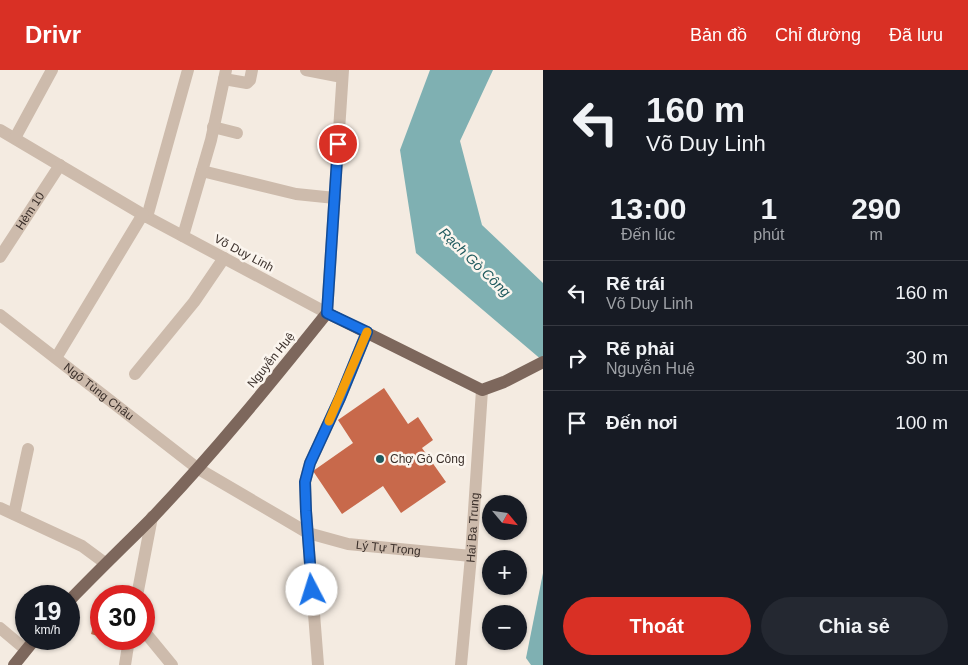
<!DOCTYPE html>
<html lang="vi">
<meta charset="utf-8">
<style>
:root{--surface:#171b24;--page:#242831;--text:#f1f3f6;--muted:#9ea1a6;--line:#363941;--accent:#d93025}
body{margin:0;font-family:Helvetica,sans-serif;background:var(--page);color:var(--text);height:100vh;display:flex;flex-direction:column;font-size:19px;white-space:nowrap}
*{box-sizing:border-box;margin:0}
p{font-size:16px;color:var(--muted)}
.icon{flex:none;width:28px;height:28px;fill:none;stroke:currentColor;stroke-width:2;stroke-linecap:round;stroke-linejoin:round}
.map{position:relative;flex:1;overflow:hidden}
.drawer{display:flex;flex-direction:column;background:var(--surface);width:425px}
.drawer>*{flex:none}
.guide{background:#171b24;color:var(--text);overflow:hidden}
.needle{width:32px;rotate:119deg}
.tools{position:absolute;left:482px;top:425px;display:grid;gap:10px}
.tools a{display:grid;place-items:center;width:45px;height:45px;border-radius:50%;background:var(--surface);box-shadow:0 1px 4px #0004;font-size:25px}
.speed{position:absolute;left:15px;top:515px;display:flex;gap:10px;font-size:25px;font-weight:700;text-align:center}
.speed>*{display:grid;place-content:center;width:65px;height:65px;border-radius:50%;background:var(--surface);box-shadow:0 1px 4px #0004;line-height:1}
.speed small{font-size:12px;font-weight:400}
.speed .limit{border:8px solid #d22;background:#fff;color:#111}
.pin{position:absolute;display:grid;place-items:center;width:42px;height:42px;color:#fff;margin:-21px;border:2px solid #fff;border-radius:50%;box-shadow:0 1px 5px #0007}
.me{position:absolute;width:55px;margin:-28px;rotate:355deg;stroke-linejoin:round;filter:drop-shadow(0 0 4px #0008)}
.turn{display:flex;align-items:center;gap:18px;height:105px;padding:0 20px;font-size:22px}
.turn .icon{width:65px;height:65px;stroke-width:2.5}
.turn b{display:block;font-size:35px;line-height:42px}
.eta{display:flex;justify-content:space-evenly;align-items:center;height:85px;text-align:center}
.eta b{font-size:30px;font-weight:700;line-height:35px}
.cta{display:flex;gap:10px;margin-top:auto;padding:10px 20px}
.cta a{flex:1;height:58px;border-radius:30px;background:var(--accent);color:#fff;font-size:20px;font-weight:700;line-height:58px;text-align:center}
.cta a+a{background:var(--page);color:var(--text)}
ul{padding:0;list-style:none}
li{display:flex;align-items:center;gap:15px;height:65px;padding:0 20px;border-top:1px solid var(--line)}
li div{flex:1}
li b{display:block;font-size:19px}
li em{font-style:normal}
header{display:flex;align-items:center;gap:30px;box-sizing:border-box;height:70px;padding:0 25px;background:var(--accent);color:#fff}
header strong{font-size:24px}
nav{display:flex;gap:28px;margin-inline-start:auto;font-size:18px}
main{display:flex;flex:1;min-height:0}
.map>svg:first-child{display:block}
.water{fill:#7fb0b2}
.building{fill:#c8694b}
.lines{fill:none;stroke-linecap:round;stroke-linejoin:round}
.minor{stroke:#cdbbac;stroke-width:12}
.major{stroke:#7d675c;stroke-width:12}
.route-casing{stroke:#114b97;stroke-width:12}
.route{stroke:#1a73e8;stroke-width:9}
.slow{stroke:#f59e0b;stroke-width:9}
.poi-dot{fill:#1f5a5e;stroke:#fbf5ee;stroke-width:2}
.labels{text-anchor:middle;stroke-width:5;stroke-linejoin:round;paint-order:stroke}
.street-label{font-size:12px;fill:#3b302b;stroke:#fbf5ee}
.poi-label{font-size:12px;fill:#3b302b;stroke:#fbf5ee;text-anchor:start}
.water-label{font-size:14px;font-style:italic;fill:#1f5a5e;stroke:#fbf5ee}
</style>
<header>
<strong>Drivr</strong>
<nav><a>Bản đồ</a><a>Chỉ đường</a><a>Đã lưu</a></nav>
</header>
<main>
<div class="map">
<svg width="543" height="595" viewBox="0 0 543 595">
<rect width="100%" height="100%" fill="#f4ebe1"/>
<g class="water">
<polygon points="430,0 493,0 460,71 482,155 543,213 543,291 416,183 400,80"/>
<polygon points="543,503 543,595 531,595 526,588"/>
</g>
<g class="building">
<polygon points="384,318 408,354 418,347 433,370 422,378 446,412 401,443 383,416 342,444 313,401 353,373 338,350"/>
<polygon points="100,533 101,533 101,567 91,564"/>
</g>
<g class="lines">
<g class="minor">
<polyline points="306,0 342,7"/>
<polyline points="224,9 247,13 250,10 252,0"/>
<polyline points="213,57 237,63"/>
<polyline points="0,60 147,147 327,243 343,0"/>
<polyline points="15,68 52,0"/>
<polyline points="202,101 296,124 335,128"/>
<polyline points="147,147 188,0"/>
<polyline points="183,166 211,70 226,0"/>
<path id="s1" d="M0,187l60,-92"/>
<path id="s2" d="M0,245l197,153 111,65 40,11 123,12"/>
<polyline points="56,288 143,144"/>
<polyline points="135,304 194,232 224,188"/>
<polyline points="0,438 82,476 105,493"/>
<polyline points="14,444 28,379"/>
<polyline points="137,526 152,447"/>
<polyline points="0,558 25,579"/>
<polyline points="144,561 172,595"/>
<polyline points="125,595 129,569"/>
<polyline points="318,595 306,441 305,412 310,393 340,328 367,262"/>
<path id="s3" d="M461,595l10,-109 11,-166"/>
</g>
<g class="major">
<path d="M69,531c27,-28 55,-55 83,-83 62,-65 119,-135 175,-205l155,77 22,-8 39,-20"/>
<polyline points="14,595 35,569"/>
</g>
</g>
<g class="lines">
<g class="route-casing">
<polyline id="route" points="312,520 306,441 305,412 310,393 340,328 367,262 327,243 338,74"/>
</g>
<use href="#route" class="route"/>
<polyline class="slow" points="329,351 367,262"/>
</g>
<circle class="poi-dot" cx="380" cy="389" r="5"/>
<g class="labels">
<g class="street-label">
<text dy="4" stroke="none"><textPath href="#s1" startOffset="55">Hẻm 10</textPath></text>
<text transform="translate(244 183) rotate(28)" y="4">Võ Duy Linh</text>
<text transform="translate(271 290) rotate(-51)" y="4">Nguyễn Huệ</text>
<text dy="4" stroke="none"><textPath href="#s2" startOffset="125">Ngô Tùng Châu</textPath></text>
<text dy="4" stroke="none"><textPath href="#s3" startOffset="138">Hai Ba Trung</textPath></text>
<text dy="4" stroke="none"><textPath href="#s2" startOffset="460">Lý Tự Trọng</textPath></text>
</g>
<g class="poi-label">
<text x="390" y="393">Chợ Gò Công</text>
</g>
<g class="water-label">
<text transform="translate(475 192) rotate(44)" y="5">Rạch Gò Công</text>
</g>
</g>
</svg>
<div class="tools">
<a><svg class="needle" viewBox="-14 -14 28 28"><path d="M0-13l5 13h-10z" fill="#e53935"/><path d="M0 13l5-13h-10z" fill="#9ea1a6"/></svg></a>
<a>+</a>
<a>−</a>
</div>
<div class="speed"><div>19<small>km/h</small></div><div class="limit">30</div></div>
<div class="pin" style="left:338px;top:74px;background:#d93025"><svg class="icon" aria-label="arrive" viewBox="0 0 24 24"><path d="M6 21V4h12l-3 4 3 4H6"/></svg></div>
<svg class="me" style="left:312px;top:520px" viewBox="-20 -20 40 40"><circle r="19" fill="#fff"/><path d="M0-13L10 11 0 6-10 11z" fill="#1a73e8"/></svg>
</div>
<section class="drawer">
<div class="guide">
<div class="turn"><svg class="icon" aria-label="left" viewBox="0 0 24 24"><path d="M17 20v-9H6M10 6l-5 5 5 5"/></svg><div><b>160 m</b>Võ Duy Linh</div></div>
</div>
<div class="eta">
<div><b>13:00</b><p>Đến lúc</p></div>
<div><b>1</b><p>phút</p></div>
<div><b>290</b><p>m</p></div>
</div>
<ul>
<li><svg class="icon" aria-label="left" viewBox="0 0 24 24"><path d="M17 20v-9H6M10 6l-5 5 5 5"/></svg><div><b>Rẽ trái</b><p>Võ Duy Linh</p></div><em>160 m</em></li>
<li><svg class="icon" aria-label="right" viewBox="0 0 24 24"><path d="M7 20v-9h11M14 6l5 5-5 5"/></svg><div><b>Rẽ phải</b><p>Nguyễn Huệ</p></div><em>30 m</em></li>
<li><svg class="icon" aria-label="arrive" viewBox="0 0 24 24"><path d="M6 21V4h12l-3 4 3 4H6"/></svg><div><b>Đến nơi</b></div><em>100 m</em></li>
</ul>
<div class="cta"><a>Thoát</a><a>Chia sẻ</a></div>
</section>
</main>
